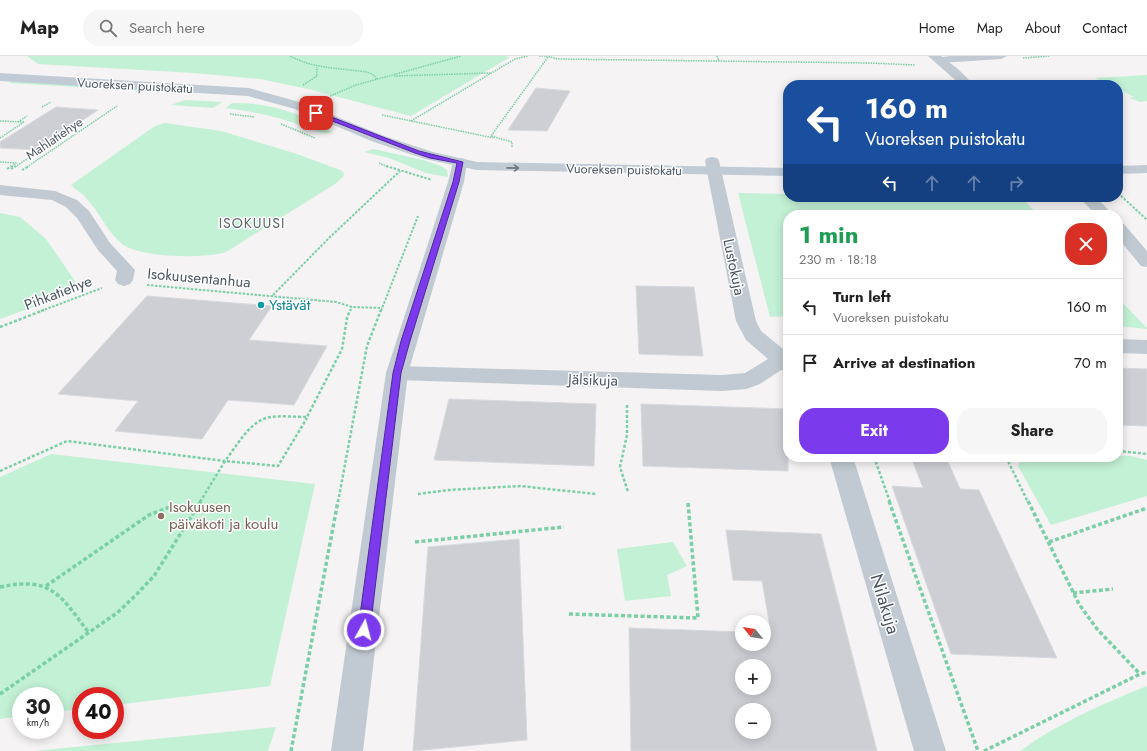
<!DOCTYPE html>
<meta charset="utf-8">
<style>
:root{--surface:#fff;--page:#f6f6f6;--text:#222;--muted:#767676;--line:#e0e0e0;--accent:#7c3aed}
body{margin:0;font-family:Jost,sans-serif;background:var(--page);color:var(--text);height:100vh;display:flex;flex-direction:column;font-size:15px;white-space:nowrap}
*{box-sizing:border-box;margin:0}
p{font-size:13px;color:var(--muted)}
.icon{flex:none;width:22px;height:22px;fill:none;stroke:currentColor;stroke-width:2;stroke-linecap:round;stroke-linejoin:round}
.map{position:relative;flex:1;overflow:hidden}
.drawer{position:absolute;left:783px;top:154px;width:340px;height:252px;display:flex;flex-direction:column;background:var(--surface);border-radius:16px;box-shadow:0 2px 10px #0003}
.drawer>*{flex:none}
.hud{position:absolute;left:783px;top:24px;width:340px;height:122px;border-radius:16px;box-shadow:0 2px 10px #0003;background:#1a4fa0;color:#fff;overflow:hidden}
.needle{width:26px;rotate:300deg}
.fabs{position:absolute;left:735px;top:559px;display:grid;gap:8px}
.fabs a{display:grid;place-items:center;width:36px;height:36px;border-radius:50%;background:var(--surface);box-shadow:0 2px 10px #0003;font-size:20px}
.speed{position:absolute;left:12px;top:631px;display:flex;gap:8px;font-size:20px;font-weight:700;text-align:center}
.speed>*{display:grid;place-content:center;width:52px;height:52px;border-radius:50%;background:var(--surface);box-shadow:0 2px 10px #0003;line-height:1}
.speed small{font-size:10px;font-weight:400}
.speed .limit{border:6px solid #d22;background:#fff;color:#111}
.pin{position:absolute;display:grid;place-items:center;width:34px;height:34px;color:#fff;margin:-17px;border-radius:8px;box-shadow:0 2px 6px #0006}
.me{position:absolute;width:44px;margin:-22px;rotate:7deg;stroke-linejoin:round;filter:drop-shadow(0 0 3px #0008)}
.turn{display:flex;align-items:center;gap:14px;height:84px;padding:0 16px;font-size:18px}
.turn .icon{width:52px;height:52px;stroke-width:2.5}
.turn b{display:block;font-size:28px;line-height:34px}
.lanes{display:flex;align-items:center;height:38px;padding:0 16px;background:#0003;justify-content:center;gap:20px;direction:ltr}
.lanes .off{opacity:.35}
.round{display:grid;place-items:center;flex:none;width:42px;height:42px;border-radius:16px;background:var(--page)}
.head{display:flex;align-items:center;justify-content:space-between;height:68px;padding:0 16px}
h1{font-size:24px;font-weight:700;line-height:30px;color:#1e9e55}
.button{display:flex;gap:8px;margin-top:auto;padding:8px 16px}
.button a{flex:1;height:46px;border-radius:16px;background:var(--accent);color:#fff;font-size:16px;font-weight:700;line-height:46px;text-align:center}
.button a+a{background:var(--page);color:var(--text)}
ul{padding:0;list-style:none}
li{display:flex;align-items:center;gap:12px;height:56px;padding:0 16px;border-top:1px solid var(--line)}
li div{flex:1}
li b{display:block;font-size:15px}
li em{font-style:normal}
header{display:flex;align-items:center;gap:24px;box-sizing:border-box;height:56px;padding:0 20px;background:var(--surface);border-bottom:1px solid var(--line)}
header strong{font-size:19px}
nav{display:flex;gap:22px;margin-inline-start:auto;font-size:14px}
.search{width:280px;height:36px;background:var(--page);display:flex;align-items:center;gap:10px;box-sizing:border-box;padding:0 14px;border-radius:16px;color:var(--muted);font-size:15px}
.map>svg:first-child{display:block}
.green{fill:#c3f1d5}
.building{fill:#cdcfd5;stroke:#d7d9de;fill-rule:evenodd}
.lines{fill:none;stroke-linecap:round;stroke-linejoin:round}
.path-far3{stroke:#7ad0a6;stroke-width:1.5;stroke-dasharray:1.5 1;stroke-linecap:butt}
.path-far2{stroke:#7ad0a6;stroke-width:2;stroke-dasharray:2.5 1.5;stroke-linecap:butt}
.path-far1{stroke:#7ad0a6;stroke-width:2.5;stroke-dasharray:3 2;stroke-linecap:butt}
.path{stroke:#7ad0a6;stroke-width:3.5;stroke-dasharray:4 2.5;stroke-linecap:butt}
.minor{fill:#c1cad2;fill-rule:evenodd}
.tertiary{fill:#c1cad2;fill-rule:evenodd}
.secondary{fill:#c1cbd6;fill-rule:evenodd}
.oneway{stroke:#6e7984}
.route{fill:#7c3aed;stroke:#51269a}
.culture-dot{fill:#0f9aa8;stroke:#fff;stroke-width:1.5}
.education-dot{fill:#8d6e63;stroke:#fff;stroke-width:1.5}
.labels{text-anchor:middle;stroke-width:3;stroke-linejoin:round;paint-order:stroke}
.far-street-label{font-size:13px;fill:#4a5661;stroke:#fff}
.far-quarter-label{font-size:14px;letter-spacing:1px;fill:#5f6368;stroke:#fff}
.street-label{font-size:15px;fill:#4a5661;stroke:#fff}
.culture-label{font-size:15px;fill:#0d838f;stroke:#fff;text-anchor:start}
.education-label{font-size:15px;fill:#785e54;stroke:#fff;text-anchor:start}
.near-street-label{font-size:18px;fill:#4a5661;stroke:#fff}
</style>
<header>
<strong>Map</strong>
<div class="search"><svg class="icon" aria-label="search" viewBox="0 0 24 24"><circle cx="10" cy="10" r="6"/><path d="M15 15l6 6"/></svg>Search here</div>
<nav><a>Home</a><a>Map</a><a>About</a><a>Contact</a></nav>
</header>
<div class="map">
<svg width="1147" height="695" viewBox="0 0 1147 695">
<rect width="100%" height="100%" fill="#f5f3f3"/>
<g class="green">
<polygon points="27,0 504,0 510,1 411,60 308,33 260,23 194,17 38,8"/>
<path d="M1147,19v26l-7,1 -11,-4 5,-1 -16,-9v-3c-4,0 -20,-5 -23,-7z"/>
<polygon points="14,25 148,33 144,35 9,27"/>
<polygon points="185,44 222,46 213,52 171,49"/>
<path d="M232,47c36,-1 70,10 100,29 -10,4 -20,-3 -30,-6 -26,-10 -48,-14 -76,-18z"/>
<path d="M165,67l56,8 76,23 43,16 4,3 -1,4 -8,7 -109,68c-20,7 -89,6 -105,-9 -14,-12 -22,-31 -34,-44 -4,-6 -12,-9 -16,-14l84,-59z"/>
<polygon points="373,93 423,104 441,110 447,114 448,121 426,117 389,102 364,96"/>
<polygon points="738,137 788,138 788,141 1022,142 1038,159 788,159 788,260 770,261"/>
<polygon points="0,157 20,161 46,183 75,225 74,234 66,239 0,263"/>
<polygon points="1118,242 1147,272 1147,273 1118,270"/>
<polygon points="51,398 315,428 270,630 115,649 115,640 81,640 81,653 55,656 55,640 21,640 21,660 0,663 0,421"/>
<polygon points="1118,400 1131,400 1147,404 1147,440 1051,469 1018,410 1022,401"/>
<polygon points="673,486 687,510 667,519 671,540 625,545 617,493"/>
<path d="M1147,630v65h-127c38,-28 83,-47 127,-65z"/>
<polygon points="276,671 268,695 34,695"/>
</g>
<g class="building">
<polygon points="536,32 570,35 547,75 508,74"/>
<polygon points="56,51 98,54 38,94 0,92 0,86"/>
<polygon points="636,230 694,231 703,300 639,298"/>
<polygon points="147,240 272,250 249,284 327,290 294,349 228,344 202,383 115,375 138,345 58,338"/>
<polygon points="1118,312 1147,313 1147,370 1118,369"/>
<polygon points="449,343 596,348 594,410 434,404"/>
<polygon points="641,348 788,353 788,415 643,410"/>
<polygon points="911,401 946,401 960,433 979,434 1057,602 951,598 892,430 923,432"/>
<path d="M726,474l95,4 56,217h-246l-2,-123 113,4v12h22v-11h7l-9,-52 -29,-1zM742,610h22v22h-22zM742,654h22v22h-22z"/>
<polygon points="519,483 527,684 413,695 428,491"/>
</g>
<g class="lines">
<g class="path-far3">
<path d="M290,0c24,13 50,12 77,16l7,3 3,5"/>
<polyline points="539,0 546,0"/>
<polyline points="546,0 558,3 869,7 915,9"/>
<polyline points="717,0 719,5"/>
<polyline points="1023,2 1050,0"/>
<polyline points="394,20 491,17"/>
<polyline points="303,29 317,20 317,11"/>
<polyline points="330,40 356,29 461,0"/>
<polyline points="42,51 51,46"/>
<polyline points="230,58 255,61"/>
<polyline points="382,59 494,82"/>
<polyline points="0,65 24,66"/>
<polyline points="411,65 515,3 528,0"/>
<polyline points="18,66 27,60"/>
<polyline points="281,68 315,82"/>
<polyline points="0,82 24,66"/>
<polyline points="512,91 512,86 491,80 548,1"/>
<polyline points="0,106 16,107 11,111"/>
<polyline points="379,107 388,111"/>
<polyline points="15,111 33,99"/>
<polyline points="27,111 117,50"/>
</g>
<g class="path-far2">
<polyline points="386,110 432,124"/>
<polyline points="7,113 12,110"/>
<polyline points="11,113 16,110"/>
<polyline points="22,114 29,110"/>
<polyline points="1118,137 1147,164"/>
<polyline points="147,229 336,246 352,251 382,252"/>
<polyline points="273,239 329,182 400,115"/>
<polyline points="41,255 102,232"/>
<polyline points="350,255 352,251"/>
<polyline points="381,255 418,160"/>
</g>
<g class="path-far1">
<polyline points="0,271 44,254"/>
<polyline points="627,349 627,379 620,411 628,436"/>
<polyline points="1118,395 1147,398"/>
<polyline points="874,401 890,446"/>
<polyline points="1006,401 1028,446"/>
<path d="M0,415l67,-30 158,20c11,-14 23,-37 41,-43 10,-3 30,-1 41,-1l35,-68 5,-31 3,-8"/>
<polyline points="418,438 449,434 520,430 596,438"/>
<polyline points="200,446 225,405 278,410 307,362"/>
<polyline points="338,446 367,290 381,254"/>
</g>
<g class="path">
<polyline points="889,445 978,695"/>
<polyline points="1028,445 1079,548 1097,573 1140,618"/>
<polyline points="415,486 564,471"/>
<polyline points="1049,486 1147,452"/>
<polyline points="46,530 149,459 170,451 195,454"/>
<path d="M0,531c52,-11 60,8 89,46"/>
<polyline points="1073,537 1113,533"/>
<polyline points="569,558 698,562 688,447"/>
<polyline points="0,638 117,557 135,540 154,520 201,445"/>
<polyline points="291,695 338,445"/>
<polyline points="984,695 1140,618 1147,616"/>
</g>
<g class="minor">
<polygon points="1007,0 1001,3 940,7 934,4 936,2 950,0"/>
<polygon points="712,101 717,102 719,105 756,265 761,275 783,293 788,292 788,316 781,314 760,328 746,333 722,335 397,324 390,322 386,317 390,312 397,310 722,319 745,317 768,303 746,284 736,265 705,105 707,102"/>
<polygon points="0,129 55,135 77,144 89,155 110,187 135,214 133,224 130,228 124,230 118,228 115,224 117,215 98,194 77,162 66,151 52,144 0,139"/>
<polygon points="1079,141 1096,141 1113,159 1096,159"/>
<polygon points="1118,166 1124,168 1147,195 1147,211 1141,210 1118,182"/>
<polygon points="1118,283 1147,284 1147,298 1118,297"/>
<polygon points="829,401 853,401 946,695 914,695"/>
</g>
<g class="tertiary">
<polygon points="928,0 941,0 958,13 974,29 961,29"/>
<polygon points="460,102 465,103 467,106 464,126 408,317 363,695 331,695 386,317 448,126 453,106 455,103"/>
</g>
<g class="secondary">
<polygon points="0,17 249,32 303,47 384,80 433,96 477,106 788,112 788,120 477,114 425,103 374,86 295,53 248,40 0,25"/>
<polygon points="1147,109 1147,117 1118,118 1118,110"/>
</g>
</g>
<defs><path id="oneway-shaft" d="M-6 0H5M1.5-3L5.5 0L1.5 3" fill="none" stroke-width="1.6" stroke-linecap="round" stroke-linejoin="round"/></defs>
<use class="oneway" href="#oneway-shaft" transform="translate(513 112) rotate(1)"/>
<polygon class="route" points="316,55 419,95 463,106 459,126 410,285 401,317 370,574 368,578 364,579 359,578 358,574 393,317 401,285 453,126 457,107 430,102 415,97 314,58 314,55"/>
<circle class="culture-dot" cx="261" cy="249" r="4"/>
<circle class="education-dot" cx="161" cy="460" r="4"/>
<g class="labels">
<g class="far-street-label">
<text transform="translate(135 29) rotate(3)" y="5">Vuoreksen puistokatu</text>
<text transform="translate(54 82) rotate(-34)" y="5">Mahlatiehye</text>
<text transform="translate(624 113) rotate(1)" y="5">Vuoreksen puistokatu</text>
</g>
<g class="far-quarter-label">
<text x="252" y="172">ISOKUUSI</text>
</g>
<g class="street-label">
<text transform="translate(734 211) rotate(78)" y="5">Lustokuja</text>
<text transform="translate(199 222) rotate(5)" y="5">Isokuusentanhua</text>
<text transform="translate(58 237) rotate(-21)" y="5">Pihkatiehye</text>
<text transform="translate(593 324) rotate(2)" y="5">Jälsikuja</text>
</g>
<g class="culture-label">
<text x="269" y="254">Ystävät</text>
</g>
<g class="education-label">
<text x="169" y="456">Isokuusen<tspan x="169" dy="17">päiväkoti ja koulu</tspan></text>
</g>
<g class="near-street-label">
<text transform="translate(885 548) rotate(73)" y="6">Nilakuja</text>
</g>
</g>
</svg>
<div class="fabs">
<a><svg class="needle" viewBox="-14 -14 28 28"><path d="M0-13l5 13h-10z" fill="#e53935"/><path d="M0 13l5-13h-10z" fill="#767676"/></svg></a>
<a>+</a>
<a>−</a>
</div>
<div class="speed"><div>30<small>km/h</small></div><div class="limit">40</div></div>
<div class="pin" style="left:316px;top:57px;background:#d93025"><svg class="icon" aria-label="arrive" viewBox="0 0 24 24"><path d="M6 21V4h12l-3 4 3 4H6"/></svg></div>
<svg class="me" style="left:364px;top:574px" viewBox="-20 -20 40 40"><circle r="17" fill="#7c3aed" stroke="#fff" stroke-width="3"/><path d="M0-11L8 9 0 5-8 9z" fill="#fff"/></svg>
<div class="hud">
<div class="turn"><svg class="icon" aria-label="left" viewBox="0 0 24 24"><path d="M17 20v-9H6M10 6l-5 5 5 5"/></svg><div><b>160 m</b>Vuoreksen puistokatu</div></div>
<div class="lanes"><svg class="icon" aria-label="left" viewBox="0 0 24 24"><path d="M17 20v-9H6M10 6l-5 5 5 5"/></svg><svg class="icon off" aria-label="ahead" viewBox="0 0 24 24"><path d="M12 20V5M6 11l6-6 6 6"/></svg><svg class="icon off" aria-label="ahead" viewBox="0 0 24 24"><path d="M12 20V5M6 11l6-6 6 6"/></svg><svg class="icon off" aria-label="right" viewBox="0 0 24 24"><path d="M7 20v-9h11M14 6l5 5-5 5"/></svg></div>
</div>
<section class="drawer">
<div class="head"><div><h1>1 min</h1><p>230 m · 18:18</p></div><a class="round" style="background:#d93025;color:#fff"><svg class="icon" aria-label="close" viewBox="0 0 24 24"><path d="M6 6l12 12M18 6L6 18"/></svg></a></div>
<ul>
<li><svg class="icon" aria-label="left" viewBox="0 0 24 24"><path d="M17 20v-9H6M10 6l-5 5 5 5"/></svg><div><b>Turn left</b><p>Vuoreksen puistokatu</p></div><em>160 m</em></li>
<li><svg class="icon" aria-label="arrive" viewBox="0 0 24 24"><path d="M6 21V4h12l-3 4 3 4H6"/></svg><div><b>Arrive at destination</b></div><em>70 m</em></li>
</ul>
<div class="button"><a>Exit</a><a>Share</a></div>
</section>
</div>
